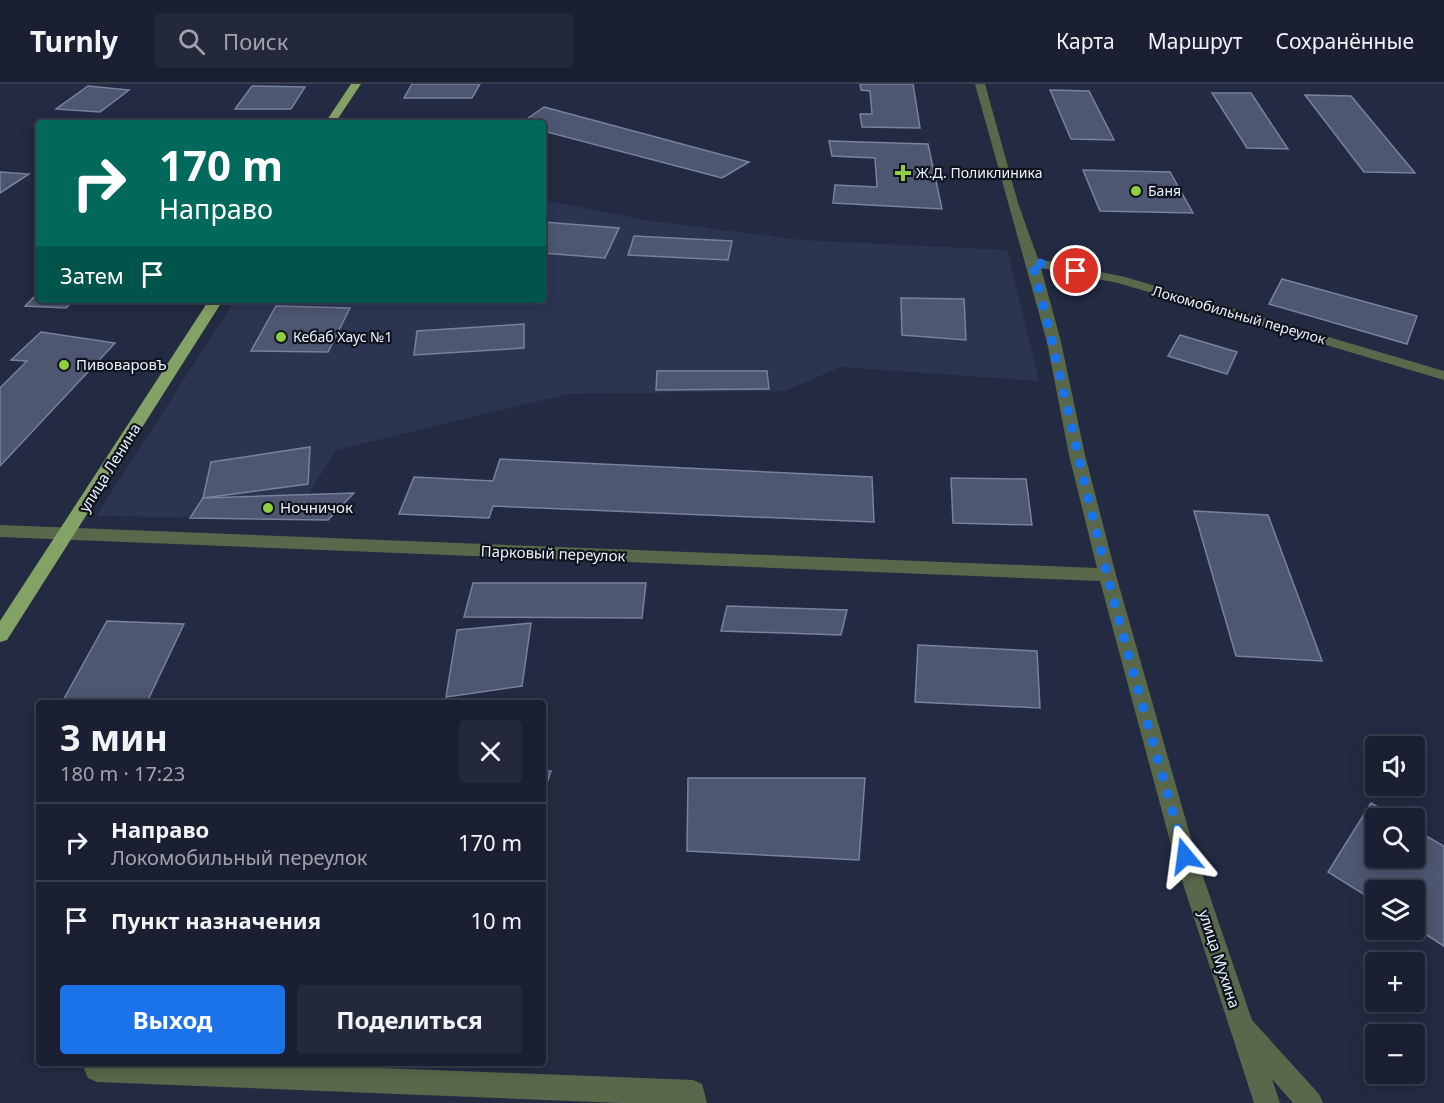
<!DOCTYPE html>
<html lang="ru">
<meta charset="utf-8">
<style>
:root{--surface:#1a2032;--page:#23283a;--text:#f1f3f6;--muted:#9fa3ac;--line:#383e4d;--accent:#1a73e8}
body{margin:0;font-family:"Noto Sans",sans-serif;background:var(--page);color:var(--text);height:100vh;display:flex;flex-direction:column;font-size:22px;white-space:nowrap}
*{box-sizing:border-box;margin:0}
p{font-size:20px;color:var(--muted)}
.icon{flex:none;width:33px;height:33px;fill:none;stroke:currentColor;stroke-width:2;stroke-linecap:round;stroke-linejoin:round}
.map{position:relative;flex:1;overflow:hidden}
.details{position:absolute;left:36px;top:616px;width:510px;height:366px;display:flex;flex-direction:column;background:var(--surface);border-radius:6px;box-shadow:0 3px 15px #0003,0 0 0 2px var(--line)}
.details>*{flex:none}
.banner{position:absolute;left:36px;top:36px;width:510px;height:183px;border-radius:6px;box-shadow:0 3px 15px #0003,0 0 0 2px var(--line);background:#00695c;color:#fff;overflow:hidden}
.controls{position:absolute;left:1365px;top:652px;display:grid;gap:12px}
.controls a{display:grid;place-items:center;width:60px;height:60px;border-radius:6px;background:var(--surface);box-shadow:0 3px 15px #0003,0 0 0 2px var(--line);font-size:30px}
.pin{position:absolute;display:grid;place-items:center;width:51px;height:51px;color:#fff;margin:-26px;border:3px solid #fff;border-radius:50%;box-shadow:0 2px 6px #0007}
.me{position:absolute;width:66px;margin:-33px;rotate:344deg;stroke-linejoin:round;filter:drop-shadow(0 0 4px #0008)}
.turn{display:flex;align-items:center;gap:21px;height:126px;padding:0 24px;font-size:27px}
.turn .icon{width:78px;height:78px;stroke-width:2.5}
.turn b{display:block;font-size:42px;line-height:51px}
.then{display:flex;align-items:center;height:57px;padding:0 24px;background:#0003;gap:12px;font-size:22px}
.round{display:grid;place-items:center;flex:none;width:63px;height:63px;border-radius:6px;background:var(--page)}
.overview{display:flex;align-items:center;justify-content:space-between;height:102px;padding:0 24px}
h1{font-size:36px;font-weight:700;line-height:45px}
.cta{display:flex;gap:12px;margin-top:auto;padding:12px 24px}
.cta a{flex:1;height:69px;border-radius:6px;background:var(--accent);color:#fff;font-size:24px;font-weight:700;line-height:69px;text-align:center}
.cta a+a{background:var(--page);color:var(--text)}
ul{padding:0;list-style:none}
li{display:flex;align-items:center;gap:18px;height:78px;padding:0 24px;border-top:2px solid var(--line)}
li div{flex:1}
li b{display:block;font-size:22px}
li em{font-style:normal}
header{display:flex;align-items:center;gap:36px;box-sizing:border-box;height:84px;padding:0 30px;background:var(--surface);border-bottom:2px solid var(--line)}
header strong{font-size:28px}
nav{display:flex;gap:33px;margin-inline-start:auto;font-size:21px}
.search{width:420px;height:54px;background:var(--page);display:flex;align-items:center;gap:15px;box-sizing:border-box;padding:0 21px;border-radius:6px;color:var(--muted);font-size:22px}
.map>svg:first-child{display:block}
.built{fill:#2b3552}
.building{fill:#4d5771;stroke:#77829e;stroke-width:1.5}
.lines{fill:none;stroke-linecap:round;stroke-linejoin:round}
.minor{fill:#59684a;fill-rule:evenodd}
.major{fill:#84a265;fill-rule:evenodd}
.route{stroke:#1a73e8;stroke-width:10;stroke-dasharray:0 18}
.poi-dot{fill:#90cd40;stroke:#10141f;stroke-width:2}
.labels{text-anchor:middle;stroke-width:4.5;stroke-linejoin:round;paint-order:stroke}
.far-poi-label{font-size:14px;fill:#ecf1fd;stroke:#10141f;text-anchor:start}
.far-street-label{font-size:14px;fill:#ecf1fd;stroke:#10141f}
.poi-label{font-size:15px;fill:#ecf1fd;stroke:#10141f;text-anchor:start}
.street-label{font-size:15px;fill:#ecf1fd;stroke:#10141f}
</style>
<header>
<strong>Turnly</strong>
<div class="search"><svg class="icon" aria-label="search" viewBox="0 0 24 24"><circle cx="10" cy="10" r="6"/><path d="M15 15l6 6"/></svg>Поиск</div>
<nav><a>Карта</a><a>Маршрут</a><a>Сохранённые</a></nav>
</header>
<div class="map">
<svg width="1444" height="1019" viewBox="0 0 1444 1019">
<rect width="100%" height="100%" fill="#232b42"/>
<polygon class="built" points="543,116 651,137 801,156 1007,166 1039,297 840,283 786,307 568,310 336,366 293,435 96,432 235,216 543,216"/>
<g class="building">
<polygon points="412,0 480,0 472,14 404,14"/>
<polygon points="860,0 913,0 920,44 862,43 860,30 872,30 870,7 861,6"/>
<polygon points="88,2 129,6 100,28 56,25"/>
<polygon points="252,2 305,3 291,25 235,25"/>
<polygon points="1050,6 1089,7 1114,56 1071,55"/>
<polygon points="1212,9 1251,9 1288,65 1247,64"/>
<polygon points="1305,11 1351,12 1415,89 1364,88"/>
<polygon points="544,23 749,78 722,94 543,47 543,39 521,39"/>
<polygon points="829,57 928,60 942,125 833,119 835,101 877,103 875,74 832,72"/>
<polygon points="1083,86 1170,88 1193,129 1100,127"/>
<polygon points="0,88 29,90 0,109"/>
<polygon points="543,138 619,144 605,174 543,169"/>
<polygon points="634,152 732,157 728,176 628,171"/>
<polygon points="1282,195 1417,232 1407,260 1269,220"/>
<polygon points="39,208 39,216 74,216 66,224 25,222"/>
<polygon points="901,214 964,215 966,256 902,251"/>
<polygon points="276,222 350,224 328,268 251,267"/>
<polygon points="524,240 524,264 414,271 417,247"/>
<polygon points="41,248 115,259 0,382 0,304 27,277 11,276"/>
<polygon points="1180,251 1237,268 1227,290 1168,272"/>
<polygon points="657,287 767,287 769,305 656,306"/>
<polygon points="310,363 308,400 203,414 211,378"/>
<polygon points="500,375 872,393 874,438 493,422 489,434 399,430 414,393 493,397"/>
<polygon points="951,394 1026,395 1032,441 953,439"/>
<polygon points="354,409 328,436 190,434 203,414"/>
<polygon points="1194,427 1268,431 1322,577 1236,572"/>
<polygon points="473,499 646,499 642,534 464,533"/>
<polygon points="727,522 847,526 841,551 721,547"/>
<polygon points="107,537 184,540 146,620 61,620"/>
<polygon points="531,539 522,602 446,613 457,546"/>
<polygon points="918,561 1037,567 1040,624 915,618"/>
<polygon points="543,687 551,687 543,711"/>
<polygon points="688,694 865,694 859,776 687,767"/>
<polygon points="1371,719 1398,735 1376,735 1376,774 1414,774 1414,745 1444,762 1444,862 1414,843 1414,807 1376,807 1376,818 1328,788"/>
</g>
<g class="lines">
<g class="minor">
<polygon points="975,0 985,0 1018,119 1038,175 1125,193 1444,287 1444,296 1118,199 1041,184 1061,258 1085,371 1116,491 1196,772 1252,936 1319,1010 1323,1019 1293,1019 1272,995 1280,1019 1254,1019 1174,772 1100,497 0,453 0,441 1097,484 1069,371 1047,258"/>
<polygon points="87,980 278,980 693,996 702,1000 707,1019 621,1019 97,998 88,994 84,985"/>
</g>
<g class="major">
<polygon points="351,0 361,0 335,39 325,39"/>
<polygon points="209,216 223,216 7,556 0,558 0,537"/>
</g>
</g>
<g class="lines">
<path class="route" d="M1076,187l-44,-9c26,97 45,195 70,292 25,101 55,201 83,302"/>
</g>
<g class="poi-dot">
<path d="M900 80h6v6h6v6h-6v6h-6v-6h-6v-6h6z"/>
<circle cx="1136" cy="107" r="6"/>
<circle cx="281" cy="253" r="6"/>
<circle cx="64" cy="281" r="6"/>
<circle cx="268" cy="424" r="6"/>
</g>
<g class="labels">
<g class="far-poi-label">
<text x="916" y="94">Ж.Д. Поликлиника</text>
<text x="1148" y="112">Баня</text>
<text x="293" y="258">Кебаб Хаус №1</text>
</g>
<g class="far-street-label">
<text transform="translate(1239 231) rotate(16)" y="5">Локомобильный переулок</text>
</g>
<g class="poi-label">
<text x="76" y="286">ПивоваровЪ</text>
<text x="280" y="429">Ночничок</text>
</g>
<g class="street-label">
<text transform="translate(110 384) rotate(-58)" y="5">улица Ленина</text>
<text transform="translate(553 470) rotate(2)" y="5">Парковый переулок</text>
<text transform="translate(1219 875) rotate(72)" y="5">улица Мухина</text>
</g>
</g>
</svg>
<div class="controls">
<a><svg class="icon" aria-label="sound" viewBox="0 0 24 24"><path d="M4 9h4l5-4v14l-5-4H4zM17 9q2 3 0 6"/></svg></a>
<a><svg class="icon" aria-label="search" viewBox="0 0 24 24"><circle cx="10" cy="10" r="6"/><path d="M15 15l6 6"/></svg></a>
<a><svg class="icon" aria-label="layers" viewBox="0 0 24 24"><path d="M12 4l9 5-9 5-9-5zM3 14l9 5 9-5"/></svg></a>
<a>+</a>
<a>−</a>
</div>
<div class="pin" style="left:1076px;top:187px;background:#d93025"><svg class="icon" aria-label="arrive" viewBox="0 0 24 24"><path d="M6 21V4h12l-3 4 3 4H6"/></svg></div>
<svg class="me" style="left:1185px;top:772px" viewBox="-20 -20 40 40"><path d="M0-17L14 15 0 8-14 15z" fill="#1a73e8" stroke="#fff" stroke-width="4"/></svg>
<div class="banner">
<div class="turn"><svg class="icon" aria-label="right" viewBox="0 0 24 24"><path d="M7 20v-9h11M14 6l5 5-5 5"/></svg><div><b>170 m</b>Направо</div></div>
<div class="then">Затем<svg class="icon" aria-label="arrive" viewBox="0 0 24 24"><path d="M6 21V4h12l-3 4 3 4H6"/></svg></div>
</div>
<section class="details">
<div class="overview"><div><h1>3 мин</h1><p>180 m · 17:23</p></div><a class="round"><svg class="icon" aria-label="close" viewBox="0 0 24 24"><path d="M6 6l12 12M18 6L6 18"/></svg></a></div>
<ul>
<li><svg class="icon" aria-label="right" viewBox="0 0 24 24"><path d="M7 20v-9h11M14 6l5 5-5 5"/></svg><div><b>Направо</b><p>Локомобильный переулок</p></div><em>170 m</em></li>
<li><svg class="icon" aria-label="arrive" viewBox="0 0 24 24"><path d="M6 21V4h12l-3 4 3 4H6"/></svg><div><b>Пункт назначения</b></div><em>10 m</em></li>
</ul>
<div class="cta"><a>Выход</a><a>Поделиться</a></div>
</section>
</div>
